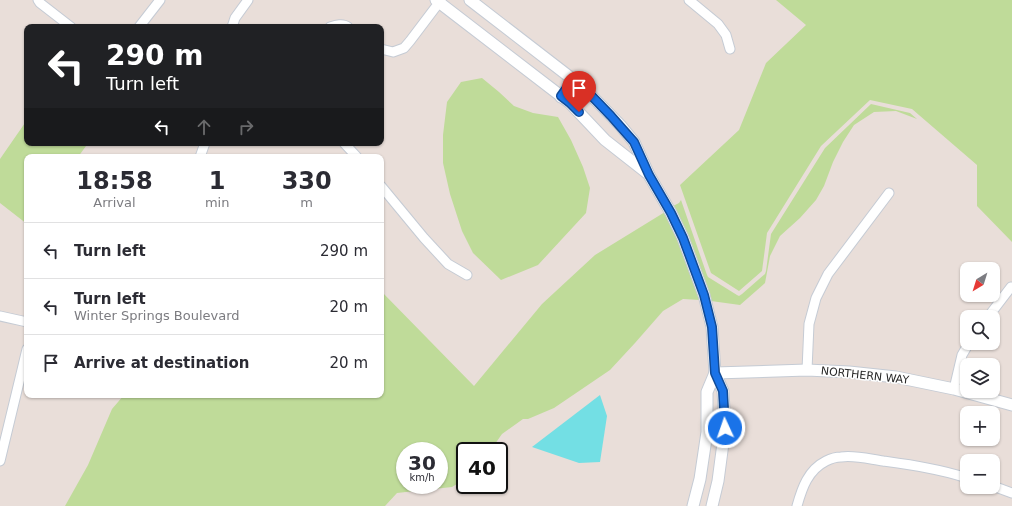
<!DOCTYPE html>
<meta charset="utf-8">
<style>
:root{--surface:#fff;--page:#f7f7f7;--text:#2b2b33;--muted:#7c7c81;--line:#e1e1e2}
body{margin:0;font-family:"DejaVu Sans",sans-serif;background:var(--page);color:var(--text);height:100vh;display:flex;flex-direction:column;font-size:15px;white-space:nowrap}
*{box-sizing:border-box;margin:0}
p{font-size:13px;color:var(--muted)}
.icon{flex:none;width:22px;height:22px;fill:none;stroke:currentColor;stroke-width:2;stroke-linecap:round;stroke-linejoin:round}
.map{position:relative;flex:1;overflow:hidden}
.side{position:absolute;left:24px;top:154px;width:360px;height:244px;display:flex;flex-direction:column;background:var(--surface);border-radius:8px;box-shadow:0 1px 3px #0004}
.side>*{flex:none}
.guide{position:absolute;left:24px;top:24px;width:360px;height:122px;border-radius:8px;box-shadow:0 1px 3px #0004;background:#202124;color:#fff;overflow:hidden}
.needle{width:26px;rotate:218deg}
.tools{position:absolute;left:960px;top:262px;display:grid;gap:8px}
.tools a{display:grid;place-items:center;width:40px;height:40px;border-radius:8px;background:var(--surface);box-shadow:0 1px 3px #0004;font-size:20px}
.speed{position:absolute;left:396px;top:442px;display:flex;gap:8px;font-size:20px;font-weight:700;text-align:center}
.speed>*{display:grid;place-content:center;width:52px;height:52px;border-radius:50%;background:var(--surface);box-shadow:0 1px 3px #0004;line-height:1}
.speed small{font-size:10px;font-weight:400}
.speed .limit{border:2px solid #111;border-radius:6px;background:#fff;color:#111}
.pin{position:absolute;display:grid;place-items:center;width:34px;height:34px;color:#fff;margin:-41px -17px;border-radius:50% 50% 50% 0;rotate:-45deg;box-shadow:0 0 4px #0007}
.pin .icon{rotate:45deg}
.me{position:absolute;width:44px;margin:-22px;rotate:357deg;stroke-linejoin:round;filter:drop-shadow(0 0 3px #0008)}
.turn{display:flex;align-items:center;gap:14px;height:84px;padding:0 16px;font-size:18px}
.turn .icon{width:52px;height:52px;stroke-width:2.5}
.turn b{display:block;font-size:28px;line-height:34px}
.lanes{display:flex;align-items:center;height:38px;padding:0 16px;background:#0003;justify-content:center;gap:20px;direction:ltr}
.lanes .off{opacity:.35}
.eta{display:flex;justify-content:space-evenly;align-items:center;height:68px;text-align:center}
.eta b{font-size:24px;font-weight:700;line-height:28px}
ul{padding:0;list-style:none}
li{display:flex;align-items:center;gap:12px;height:56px;padding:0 16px;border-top:1px solid var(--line)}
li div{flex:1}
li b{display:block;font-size:15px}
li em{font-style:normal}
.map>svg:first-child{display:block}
.green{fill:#bfdb99;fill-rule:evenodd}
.water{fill:#73dfe4}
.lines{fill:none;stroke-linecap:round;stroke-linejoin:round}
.minor-casing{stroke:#c5cbd4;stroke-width:11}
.tertiary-casing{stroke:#c5cbd4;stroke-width:13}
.minor{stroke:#fff;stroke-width:9}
.tertiary{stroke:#fff;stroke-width:11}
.route-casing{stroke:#114b97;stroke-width:10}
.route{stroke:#1a73e8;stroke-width:7}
.labels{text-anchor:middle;stroke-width:3;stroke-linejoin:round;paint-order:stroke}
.street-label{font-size:11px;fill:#272727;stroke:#fff}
</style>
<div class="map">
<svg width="1012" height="506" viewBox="0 0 1012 506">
<rect width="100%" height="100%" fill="#e9ded9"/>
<g class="green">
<polygon points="776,0 1012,0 1012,242 977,206 977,165 912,109 870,100 821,146 767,233 762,271 739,291 711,273 680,185 739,130 766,63 806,25"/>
<polygon points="482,78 499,92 514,106 533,113 558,117 571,140 583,167 590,188 586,213 538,265 501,280 473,253 462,231 450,194 443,163 443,135 447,102 461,82"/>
<path d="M871,104l39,9 7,6 -21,-8 -22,1 -20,13 -11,17 -10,20 -9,24 -8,14 -16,18 -20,18 -10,20 -5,27 -25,22 -29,-4c-9,-33 -23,-64 -38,-95l6,-3 2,-3 26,75 1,2 29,18 2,1 3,-2 23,-20 1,-3 5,-37 54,-86z"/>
<polygon points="27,120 27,143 85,143 86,146 78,157 27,157 27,224 0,203 0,159"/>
<path d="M665,212l14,28 21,60 -17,-1 -20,12 -28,32 -25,27 -56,38 -26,11h-5l-21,15 -12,17h-25v28l-13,8 -55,6 -12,13h-320l23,-41 24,-56 12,-14h257v-104l93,95 68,-82 53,-49zM405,451h34v34h-34z"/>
</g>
<polygon class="water" points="600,395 607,416 600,462 579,463 532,447"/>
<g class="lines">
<g class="minor-casing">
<g id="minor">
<polyline points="38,0 40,3 71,27"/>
<polyline points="689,0 718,24 726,35 730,49"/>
<polyline points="139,27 160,0"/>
<polyline points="232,27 235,18 248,0"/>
<path d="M330,27c6,-2 13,-4 18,0"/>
<polyline points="381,49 393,52 404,48 410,41 441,0"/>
<polyline points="344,143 357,157"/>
<polyline points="200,157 205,143"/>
<polyline points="381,186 424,238 448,264 467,275"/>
<polyline points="0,316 27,322"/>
<polyline points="988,317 1011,287"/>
<polyline points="807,370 809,324 816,298 828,274 889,193"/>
<polyline points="954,389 962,355 969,343"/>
<polyline points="0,461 27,349"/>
<polyline points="993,486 1012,493"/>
<path d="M797,506c5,-18 11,-36 29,-45 4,-2 10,-4 15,-4 14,-2 28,2 42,4 28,4 57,8 84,17"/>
</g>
</g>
<g class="tertiary-casing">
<g id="tertiary">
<polyline points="436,0 570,103 605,140 647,173"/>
<polyline points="470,0 584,88 620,125 634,142 649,175 671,213 683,238 704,295 712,327 715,373 723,391 725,428 718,481 712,506"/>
<polyline points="561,97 573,79"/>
<polyline points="715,373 807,370 849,372 896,377 954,389 1012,405"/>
<polyline points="693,506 700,479 707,432 707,392 715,373"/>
</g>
</g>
<use href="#minor" class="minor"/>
<use href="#tertiary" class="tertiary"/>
</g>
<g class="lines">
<g class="route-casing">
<polyline id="route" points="579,112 570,103 561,96 573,79 584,88 611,116 634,142 649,175 671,213 683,238 704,295 712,327 715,373 723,391 725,428"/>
</g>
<use href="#route" class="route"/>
</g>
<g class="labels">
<g class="street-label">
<text transform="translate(865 375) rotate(6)" y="4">NORTHERN WAY</text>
</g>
</g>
</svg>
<div class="tools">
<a><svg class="needle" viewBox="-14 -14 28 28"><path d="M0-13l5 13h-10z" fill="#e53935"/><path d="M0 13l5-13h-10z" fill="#7c7c81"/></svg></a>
<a><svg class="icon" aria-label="search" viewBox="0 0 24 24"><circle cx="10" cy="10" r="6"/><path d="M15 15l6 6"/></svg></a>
<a><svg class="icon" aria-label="layers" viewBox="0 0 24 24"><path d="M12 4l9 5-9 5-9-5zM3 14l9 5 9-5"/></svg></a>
<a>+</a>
<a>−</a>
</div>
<div class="speed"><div>30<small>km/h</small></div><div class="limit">40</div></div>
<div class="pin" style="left:579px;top:112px;background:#d93025"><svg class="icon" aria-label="arrive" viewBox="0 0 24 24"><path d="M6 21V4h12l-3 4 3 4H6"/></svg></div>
<svg class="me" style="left:725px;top:428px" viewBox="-20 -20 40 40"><circle r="17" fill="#1a73e8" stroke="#fff" stroke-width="3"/><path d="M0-11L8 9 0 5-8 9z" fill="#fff"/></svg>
<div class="guide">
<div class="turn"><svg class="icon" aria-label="left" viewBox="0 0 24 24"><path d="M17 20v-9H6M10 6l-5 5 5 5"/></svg><div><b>290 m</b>Turn left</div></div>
<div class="lanes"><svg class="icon" aria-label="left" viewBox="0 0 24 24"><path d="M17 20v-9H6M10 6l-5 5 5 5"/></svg><svg class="icon off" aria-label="ahead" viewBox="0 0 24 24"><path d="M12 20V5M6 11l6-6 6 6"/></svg><svg class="icon off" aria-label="right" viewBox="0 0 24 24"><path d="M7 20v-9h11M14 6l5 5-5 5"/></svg></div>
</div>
<section class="side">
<div class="eta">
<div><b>18:58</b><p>Arrival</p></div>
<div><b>1</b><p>min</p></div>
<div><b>330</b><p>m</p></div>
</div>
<ul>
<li><svg class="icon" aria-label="left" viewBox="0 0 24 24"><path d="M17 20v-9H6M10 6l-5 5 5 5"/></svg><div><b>Turn left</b></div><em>290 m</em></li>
<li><svg class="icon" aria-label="left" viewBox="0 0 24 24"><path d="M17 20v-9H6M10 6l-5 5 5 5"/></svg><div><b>Turn left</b><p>Winter Springs Boulevard</p></div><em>20 m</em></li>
<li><svg class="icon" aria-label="arrive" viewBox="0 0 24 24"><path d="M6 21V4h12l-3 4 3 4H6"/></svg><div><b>Arrive at destination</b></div><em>20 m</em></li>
</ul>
</section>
</div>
